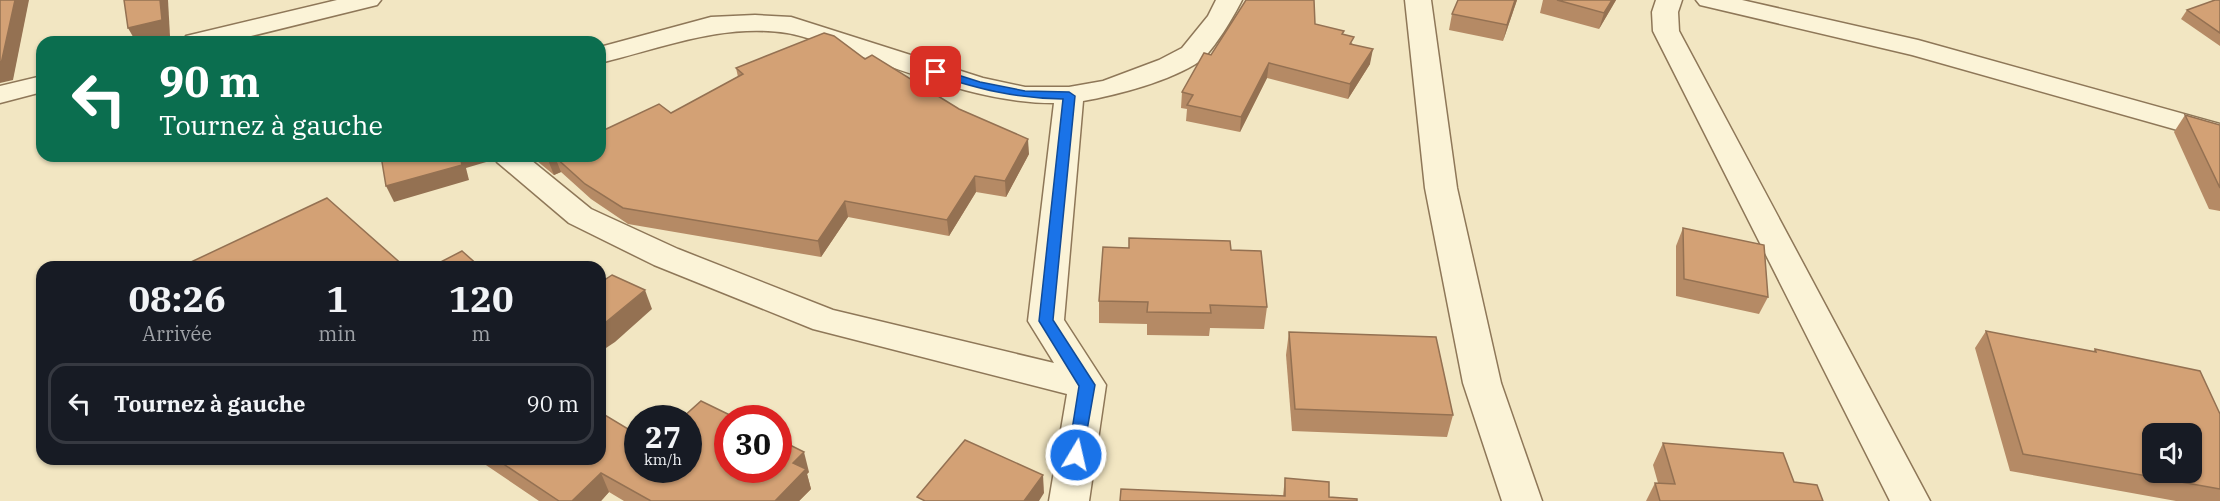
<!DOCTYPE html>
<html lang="fr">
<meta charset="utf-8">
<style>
:root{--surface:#171b24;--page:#20242c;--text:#f1f3f6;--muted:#9ea1a6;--line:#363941}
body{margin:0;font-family:"IBM Plex Serif",serif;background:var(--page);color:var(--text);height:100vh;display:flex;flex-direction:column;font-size:22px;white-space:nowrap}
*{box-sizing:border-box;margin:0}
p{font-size:20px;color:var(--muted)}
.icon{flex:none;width:33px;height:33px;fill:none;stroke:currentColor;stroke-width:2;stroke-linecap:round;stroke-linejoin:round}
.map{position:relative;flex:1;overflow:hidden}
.sheet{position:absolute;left:36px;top:261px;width:570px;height:204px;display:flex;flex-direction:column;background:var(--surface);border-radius:18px;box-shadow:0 2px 4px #0004}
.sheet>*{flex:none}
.banner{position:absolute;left:36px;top:36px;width:570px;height:126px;border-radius:18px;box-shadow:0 2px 4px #0004;background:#0b6e4f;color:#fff;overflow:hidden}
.tools{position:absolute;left:2142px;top:423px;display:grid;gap:12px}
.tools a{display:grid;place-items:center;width:60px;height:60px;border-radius:12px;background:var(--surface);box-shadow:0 2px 4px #0004;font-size:30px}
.speed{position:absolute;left:624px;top:405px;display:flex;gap:12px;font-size:30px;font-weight:700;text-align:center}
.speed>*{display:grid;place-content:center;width:78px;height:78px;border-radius:50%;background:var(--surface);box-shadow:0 2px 4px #0004;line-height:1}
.speed small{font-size:15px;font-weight:400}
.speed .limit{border:9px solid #d22;background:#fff;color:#111}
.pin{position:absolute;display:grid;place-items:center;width:51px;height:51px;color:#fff;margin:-26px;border-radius:12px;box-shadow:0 3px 9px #0006}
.me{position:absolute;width:66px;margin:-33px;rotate:9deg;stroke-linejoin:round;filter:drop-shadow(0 0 4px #0008)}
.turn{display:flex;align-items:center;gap:21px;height:126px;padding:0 24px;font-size:27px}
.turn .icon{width:78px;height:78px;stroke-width:2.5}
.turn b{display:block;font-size:42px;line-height:51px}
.eta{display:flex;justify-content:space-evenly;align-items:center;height:102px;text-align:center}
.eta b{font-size:36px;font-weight:700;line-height:42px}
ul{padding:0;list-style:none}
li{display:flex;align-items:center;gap:18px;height:81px;margin:0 12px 9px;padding:0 12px;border:3px solid var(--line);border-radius:18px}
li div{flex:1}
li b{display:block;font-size:22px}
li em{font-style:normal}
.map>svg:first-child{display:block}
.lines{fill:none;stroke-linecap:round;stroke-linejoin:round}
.minor-casing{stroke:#8e7758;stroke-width:3}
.minor{fill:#fbf3d7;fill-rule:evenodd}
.wall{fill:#b58a65}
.shaded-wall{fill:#947152}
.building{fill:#d3a175;stroke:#947152;stroke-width:1.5;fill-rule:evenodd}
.route{fill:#1a73e8;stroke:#114b97;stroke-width:1.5}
</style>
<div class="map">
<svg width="2220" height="501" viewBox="0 0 2220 501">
<rect width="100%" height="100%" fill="#f2e6c2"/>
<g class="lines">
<g class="minor-casing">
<g id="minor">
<polygon points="337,0 381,0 377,5 227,42 182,42 186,36"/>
<path d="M1216,0h26c-8,16 -28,50 -42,61 -29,20 -83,34 -117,40l-19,219 42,65 -17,116h-40l18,-107 -254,-65 -159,-64 -85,-42 -72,-61 -4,-6h33l65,53 87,40 155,61 221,53 -26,-42 26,-218c-71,0 -140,-29 -206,-51 -20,-6 -41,-16 -61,-19 -65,-10 -125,15 -187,30v-16l111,-30 44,-2 36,2 192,61 42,9h44l34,-6 56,-21 23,-12 26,-32z"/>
<polygon points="1405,0 1431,0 1457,188 1501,383 1542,501 1502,501 1463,383 1425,188"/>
<polygon points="1656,0 1682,0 1678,12 1679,31 1930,501 1890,501 1653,31 1652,12"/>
<polygon points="1696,0 1742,0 1918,40 2220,124 2220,142 1912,55 1700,5"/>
<polygon points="42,76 42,92 0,103 0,86"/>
</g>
</g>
<use href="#minor" class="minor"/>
</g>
<g class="wall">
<polygon points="1517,0 1503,41 1449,30 1452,14"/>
<polygon points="1543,0 1616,0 1599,29 1540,13"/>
<polygon points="2220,0 2220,46 2181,19 2187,10"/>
<polygon points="1315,24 1344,34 1370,64 1348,99 1267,78 1240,132 1186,121 1187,109 1181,108 1182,92 1211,55"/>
<polygon points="865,59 1029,154 1006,197 976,192 949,236 848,217 821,257 628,224 591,199 561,172 554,175 531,156 600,156 602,131 671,113 738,77 736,68"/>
<polygon points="2185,115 2220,125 2220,211 2209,209 2174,132"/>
<polygon points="1683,228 1768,297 1759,314 1676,296 1676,246"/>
<polygon points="1231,250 1267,307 1264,329 1210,328 1209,336 1147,335 1147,324 1099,323 1099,301"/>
<polygon points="1986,331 2093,352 2095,349 2220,414 2220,501 2176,501 2010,471 1975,348"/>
<polygon points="1289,332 1453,415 1447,437 1292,431 1286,355"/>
<polygon points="1663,443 1794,482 1823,501 1646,501 1655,483 1658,483 1653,465"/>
<polygon points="477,459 600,459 638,470 809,472 807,474 811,489 799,501 624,501 609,492 601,501 539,501"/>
<polygon points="1285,478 1329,497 1283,496"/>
</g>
<g class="shaded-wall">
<polygon points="15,0 29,0 13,80 0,83 0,64"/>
<polygon points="160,0 168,0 170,36 143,42 136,42 128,28"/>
<polygon points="1515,0 1517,0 1503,41 1507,25"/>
<polygon points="1612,0 1616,0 1599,29 1604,13"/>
<polygon points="1373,49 1370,64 1348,99 1350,84"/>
<polygon points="1269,63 1267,78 1240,132 1241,117"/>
<polygon points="1028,139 1029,154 1006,197 1005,181"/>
<polygon points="460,156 491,156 493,160 466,168 469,180 394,202 386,186"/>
<polygon points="555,157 561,172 554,175 548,160"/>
<polygon points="975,176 976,192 949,236 947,220"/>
<polygon points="845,201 848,217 821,257 818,241"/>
<polygon points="645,290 652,309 615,342 600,352 600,327"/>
<polygon points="804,452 809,472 807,474 811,489 799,501 775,501 793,463"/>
<polygon points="601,473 609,492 601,501 572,501"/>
<polygon points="1043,475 1044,493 1039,501 1024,501"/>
</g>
<g class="building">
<polygon points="0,0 15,0 1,64 0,64"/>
<polygon points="124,0 160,0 162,20 128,28"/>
<polygon points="1246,0 1314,0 1315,24 1344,31 1342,34 1354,37 1350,44 1373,49 1350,84 1269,63 1241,117 1187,105 1193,95 1182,92 1204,53 1211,55"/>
<polygon points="1458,0 1515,0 1507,25 1452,14"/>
<polygon points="1557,0 1612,0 1604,13"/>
<polygon points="2215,0 2220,0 2220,33 2187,10"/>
<polygon points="824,33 834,36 865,59 872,55 959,109 1028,139 1005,181 975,176 947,220 845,201 818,241 623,208 585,184 555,157 548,160 543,156 600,156 600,129 602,131 659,104 671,113 743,74 736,68"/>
<polygon points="2185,115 2220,125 2220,188"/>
<polygon points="381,156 460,156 462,165 386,186"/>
<polygon points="327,198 405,267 196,267 191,262"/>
<polygon points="1683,228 1764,245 1768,297 1684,279"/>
<polygon points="1129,238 1230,241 1231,250 1261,251 1267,307 1210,305 1211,313 1147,312 1148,302 1099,301 1103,247 1129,248"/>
<polygon points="462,251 480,267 431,267"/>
<polygon points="612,275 645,290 600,327 600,283"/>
<path d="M1986,331l110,21 -1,-3 105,22 20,43v75l-197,-35zM2152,434h40v38h-40z"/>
<polygon points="1289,332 1436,337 1453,415 1295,409"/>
<polygon points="701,401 736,418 728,418 728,470 778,470 778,439 804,452 793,463 806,469 775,501 651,501 601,473 572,501 559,501 496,459 600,459 600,412 638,435 638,470 688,470 688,418 682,418"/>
<polygon points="965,440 1043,475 1024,501 925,501 917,497"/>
<polygon points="1663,443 1783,453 1794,482 1817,485 1823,501 1660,501 1655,483 1675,484"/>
<polygon points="1285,478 1329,482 1329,497 1357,499 1357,501 1120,501 1121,489 1285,496"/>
</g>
<path class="route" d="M936,68l44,14 45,9 44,1 6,4 -22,224 42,65 -13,74 -6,2 -6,-2 -2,-4 11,-69 -40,-65 24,-222c-50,-1 -84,-10 -131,-25v-5z"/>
</svg>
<div class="tools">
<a><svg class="icon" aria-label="sound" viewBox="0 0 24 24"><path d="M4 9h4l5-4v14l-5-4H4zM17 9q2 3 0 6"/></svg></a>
</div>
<div class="speed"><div>27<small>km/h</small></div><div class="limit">30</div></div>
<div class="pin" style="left:936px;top:72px;background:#d93025"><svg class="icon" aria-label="arrive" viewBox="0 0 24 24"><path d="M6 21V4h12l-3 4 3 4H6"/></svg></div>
<svg class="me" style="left:1076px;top:455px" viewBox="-20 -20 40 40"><circle r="17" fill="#1a73e8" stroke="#fff" stroke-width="3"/><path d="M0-11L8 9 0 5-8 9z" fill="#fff"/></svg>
<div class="banner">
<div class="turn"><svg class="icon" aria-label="left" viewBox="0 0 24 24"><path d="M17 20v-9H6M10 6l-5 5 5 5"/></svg><div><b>90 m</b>Tournez à gauche</div></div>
</div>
<section class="sheet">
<div class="eta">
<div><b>08:26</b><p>Arrivée</p></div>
<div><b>1</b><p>min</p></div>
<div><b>120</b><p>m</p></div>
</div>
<ul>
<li><svg class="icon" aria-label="left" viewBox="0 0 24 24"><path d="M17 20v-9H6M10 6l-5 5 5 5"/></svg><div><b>Tournez à gauche</b></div><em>90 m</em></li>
</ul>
</section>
</div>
